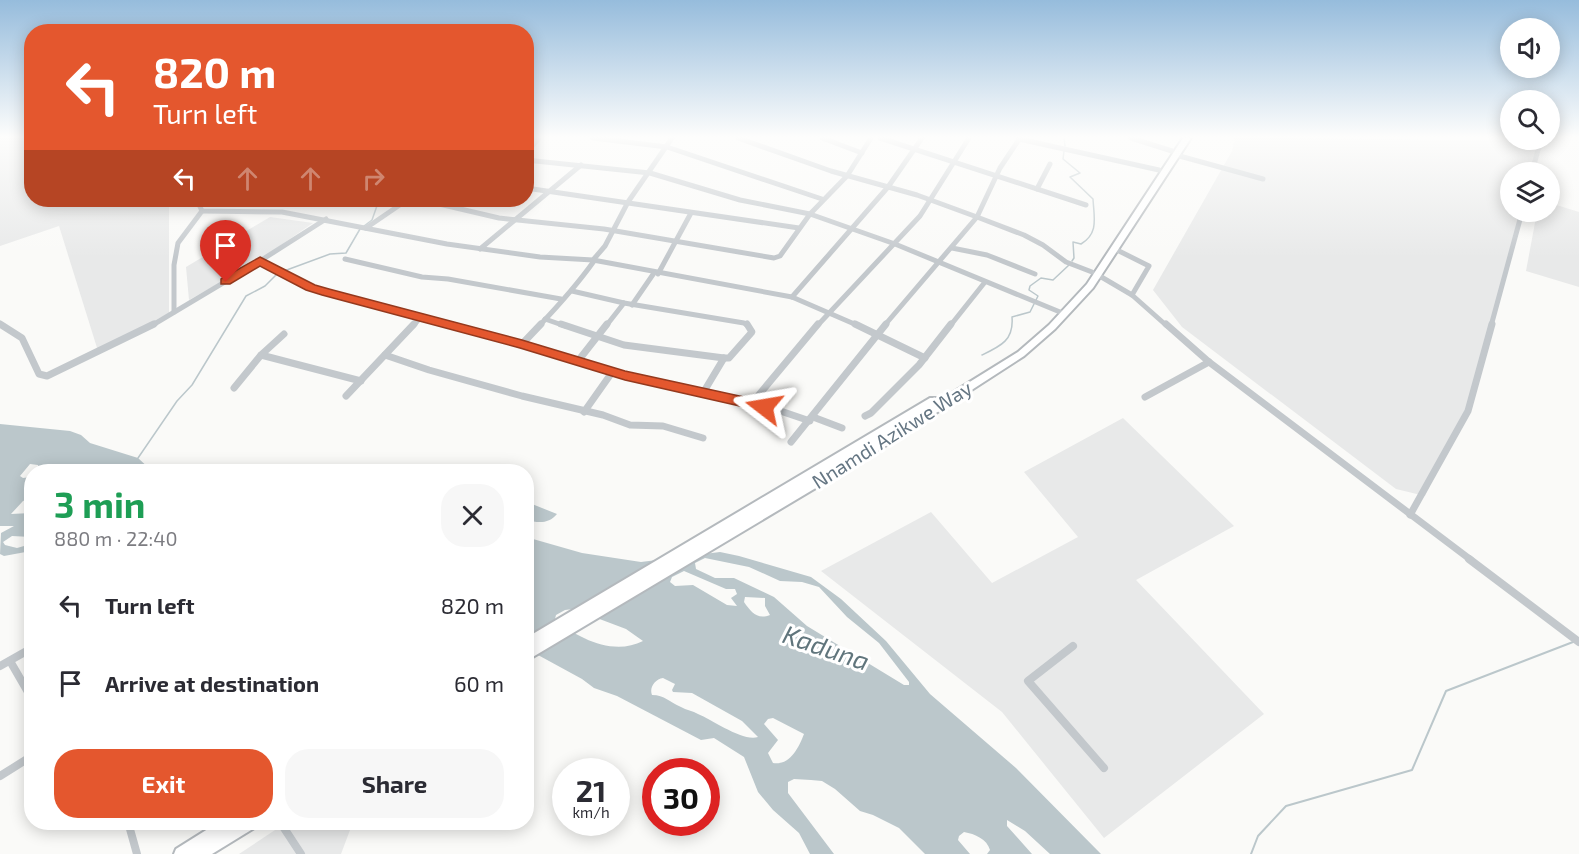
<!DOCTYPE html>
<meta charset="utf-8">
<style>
:root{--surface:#fff;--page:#f7f7f7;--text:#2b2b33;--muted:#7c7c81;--accent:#e4572e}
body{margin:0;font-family:"Exo 2",sans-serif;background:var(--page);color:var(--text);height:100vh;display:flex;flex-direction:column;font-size:22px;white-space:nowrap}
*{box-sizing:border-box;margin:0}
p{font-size:20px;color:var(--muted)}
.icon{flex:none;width:33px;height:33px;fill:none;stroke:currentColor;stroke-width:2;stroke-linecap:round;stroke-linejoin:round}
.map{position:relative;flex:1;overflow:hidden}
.drawer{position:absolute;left:24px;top:464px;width:510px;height:366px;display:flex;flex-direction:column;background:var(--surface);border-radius:24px;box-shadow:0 3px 15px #0003}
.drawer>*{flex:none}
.top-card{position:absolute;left:24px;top:24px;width:510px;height:183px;border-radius:24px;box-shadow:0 3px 15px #0003;background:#e4572e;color:#fff;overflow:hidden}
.buttons{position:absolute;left:1500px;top:18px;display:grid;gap:12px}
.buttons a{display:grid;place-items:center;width:60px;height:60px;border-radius:50%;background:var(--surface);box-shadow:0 3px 15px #0003;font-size:30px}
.speed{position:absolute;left:552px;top:758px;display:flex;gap:12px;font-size:30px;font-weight:700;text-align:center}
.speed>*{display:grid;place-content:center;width:78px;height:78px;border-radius:50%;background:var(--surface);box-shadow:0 3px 15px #0003;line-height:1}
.speed small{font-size:15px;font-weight:400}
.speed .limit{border:9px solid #d22;background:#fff;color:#111}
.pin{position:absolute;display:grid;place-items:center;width:51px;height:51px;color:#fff;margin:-62px -26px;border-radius:50% 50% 50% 0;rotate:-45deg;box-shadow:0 0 6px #0007}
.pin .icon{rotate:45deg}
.me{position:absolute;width:66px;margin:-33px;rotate:284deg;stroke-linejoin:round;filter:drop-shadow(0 0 4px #0008)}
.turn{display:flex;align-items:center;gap:21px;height:126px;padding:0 30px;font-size:27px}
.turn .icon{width:78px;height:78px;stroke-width:2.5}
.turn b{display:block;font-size:42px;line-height:51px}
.lanes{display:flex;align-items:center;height:57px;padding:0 30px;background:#0003;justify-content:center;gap:30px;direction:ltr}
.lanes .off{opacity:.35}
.round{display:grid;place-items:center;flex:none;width:63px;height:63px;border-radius:24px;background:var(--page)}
.overview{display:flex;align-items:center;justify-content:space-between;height:102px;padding:0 30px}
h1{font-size:36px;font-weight:700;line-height:45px;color:#1e9e55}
.cta{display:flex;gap:12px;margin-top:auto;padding:12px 30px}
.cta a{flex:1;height:69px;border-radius:24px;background:var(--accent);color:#fff;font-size:24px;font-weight:700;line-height:69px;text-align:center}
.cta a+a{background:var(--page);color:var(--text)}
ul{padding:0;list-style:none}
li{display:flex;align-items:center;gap:18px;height:78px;padding:0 30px}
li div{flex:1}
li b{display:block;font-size:22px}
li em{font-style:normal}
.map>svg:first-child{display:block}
.built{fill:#e8e9e9}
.water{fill:#bbc7cb;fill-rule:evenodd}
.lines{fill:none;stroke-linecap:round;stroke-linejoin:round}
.stream-far1{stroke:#bbc7cb;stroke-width:1.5}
.stream{stroke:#bbc7cb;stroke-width:2}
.highway-casing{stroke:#b4b9bd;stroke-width:4}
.minor-far2{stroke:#c3c8cc;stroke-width:5}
.minor-far1{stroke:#c3c8cc;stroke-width:7}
.minor{stroke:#c3c8cc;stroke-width:8}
.highway{fill:#fff;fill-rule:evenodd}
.route{fill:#e4572e;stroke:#94391e;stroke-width:1.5}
.labels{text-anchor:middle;stroke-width:6;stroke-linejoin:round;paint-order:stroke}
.street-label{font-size:20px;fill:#657683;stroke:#fff}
.near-water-label{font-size:26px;font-style:italic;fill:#60757c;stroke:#fff}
</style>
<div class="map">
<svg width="1579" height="854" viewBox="0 0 1579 854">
<rect width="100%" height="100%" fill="#fafaf8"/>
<g class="built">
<polygon points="0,138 31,138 32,200 169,200 169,313 98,351 59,226 0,246"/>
<polygon points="1235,138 1540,140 1531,172 1510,172 1510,212 1522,212 1467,409 1425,496 1396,489 1182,327 1153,290 1232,151"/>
<polygon points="1550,203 1579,212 1579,287 1526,271 1537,212 1550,212"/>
<polygon points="270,217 313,223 255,263 189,300 186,267"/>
<polygon points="1123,418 1234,526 1136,580 1264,714 1104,838 1002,712 821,571 931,512 992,583 1078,537 1024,472"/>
<polygon points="287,822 353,822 341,854 239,854"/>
</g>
<g class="water">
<polygon points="0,424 70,431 81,435 90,443 138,458 152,471 39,471 38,465 30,464 20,476 23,478 31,477 31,498 23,501 11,514 31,513 31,537 12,536 3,542 5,545 17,548 31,544 31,551 4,556 0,554 1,533 14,526 0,526"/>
<path d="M527,502l30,12c-8,10 -19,9 -30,6z"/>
<path d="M526,537l56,16 59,9 79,-10 19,4 72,21 30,22 45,42 44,53 86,74 85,86h-51l-25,-23 -18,-11v6l25,28h-45l3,-4c-3,-11 -15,-16 -26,-18l-5,4 -1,4 12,14h-45l-26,-26 -26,-13 -13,-4 -25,-22 -13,-8 -11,-1 -17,-1 -6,3v11l46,61h-24l-11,-21 -26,-23 -15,-18 -14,-35 -30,-19 -13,2 -84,-44 -23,-8 -12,-9 -55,-30zM705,558l44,9 31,14 22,1 17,5 28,30 32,26 30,39v3h-5l-97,-59 -33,-29 -40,-19h-19l-19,-9 -1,-6zM684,571l42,18h9l2,5 -6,4 6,8 -10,-1 -34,-20 -18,1 -5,-4 2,-5zM745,597l20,1v8l5,9c-13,5 -19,-3 -26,-13zM573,609l53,20 17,12c-29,15 -65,-2 -88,-22l1,-4 9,-5zM663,678l12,6 -3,6 1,2 19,1 50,28 16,16c-15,5 -45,-17 -60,-23 -5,-3 -12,-4 -17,-7 -12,-5 -16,-12 -29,-12 -3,-7 3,-16 11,-17zM773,718l31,16c-5,13 -14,32 -31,29l-5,-10 10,-13 -14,-16 4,-5z"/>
</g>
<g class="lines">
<g class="stream-far1">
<polyline points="1064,138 1065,146"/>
<path d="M1064,151l-1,8 17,14 -10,4 23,22c1,19 6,34 -12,45l-8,-2 1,16 -2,3"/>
<polyline points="364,226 372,220 379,200"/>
<polyline points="284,271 330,254 346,253 360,229"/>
<polyline points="1036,300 1038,296 1029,290 1030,286 1041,278 1053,280 1069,265"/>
<path d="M982,355c19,-9 32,-15 30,-38l18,-5 4,-8"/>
<polyline points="138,458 177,401 192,385 246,296 265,286 279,272"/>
</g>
<polyline class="stream" points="1251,854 1258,836 1286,806 1412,770 1446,691 1573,642"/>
<g class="highway-casing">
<g id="highway">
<polygon points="1183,138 1191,138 1093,288 1055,329 1024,356 871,455 526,661 526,638 930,398 938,398 939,401 1018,352 1049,325 1087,284"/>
<polygon points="219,822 258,822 256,827 212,854 174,854 176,849"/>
</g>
</g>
<g class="minor-far2">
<polyline points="593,138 667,147 822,199"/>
<polyline points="738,138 831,171 917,195 977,217 1024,235 1043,245 1066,262 1092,272"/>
<polyline points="822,138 862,153"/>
<polyline points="880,138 1086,205"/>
<polyline points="1131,138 1172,151"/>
<polyline points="1019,139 1159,170"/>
<polyline points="526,153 539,138"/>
<polyline points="1176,155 1263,179"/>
<polyline points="526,160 650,173 740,200 810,214 895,244 1060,312"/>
<polyline points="1532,172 1538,150 1544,140"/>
<polyline points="526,188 799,228"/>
<polyline points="1037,189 1050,164"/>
<polyline points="197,200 202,211 282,212 447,244 540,257 593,260 605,246 628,202 672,138"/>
<polyline points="422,200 499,218 604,229 774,258 780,256 810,214 847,176 871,138"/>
<polyline points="326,219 260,261 311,288 453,326"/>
<polyline points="366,228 407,200"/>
<polyline points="952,248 987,255 1035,274"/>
<polyline points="480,249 581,165"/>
<polyline points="1115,249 1149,266 1132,295"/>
<polyline points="345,259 422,277 448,279 561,299"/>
<polyline points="593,260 792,297 859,326"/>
<polyline points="658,274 691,213"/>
<polyline points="1098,275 1132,295 1167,326"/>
<polyline points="572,291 624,303 744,323 748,326"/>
<polyline points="792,297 888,187 922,138"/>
<polyline points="632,305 654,273"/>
<polyline points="174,312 174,265 178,243 202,211"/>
<polyline points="545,319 565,326"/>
<polyline points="0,324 4,326"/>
<polyline points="151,326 260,261"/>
<polyline points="413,326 420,318"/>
<path d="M539,326c20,-21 38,-41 55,-65"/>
<polyline points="606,326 624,303"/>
<polyline points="817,326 920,216 969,138"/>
<polyline points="884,326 977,217 1000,168 1020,138"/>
<polyline points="950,326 985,282"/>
<polyline points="1491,326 1522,212"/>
</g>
<g class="minor-far1">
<polyline points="0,324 22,338 39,374 47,376 154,324"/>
<polyline points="448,324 522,344 625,376 744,402 751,401 810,421"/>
<polyline points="561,324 624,345 724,358 729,358 752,332 747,324"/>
<polyline points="855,324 925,358"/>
<polyline points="1166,324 1209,362 1471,560"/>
<polyline points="522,344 541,324"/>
<polyline points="261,355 361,381"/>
<polyline points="385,355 429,370 522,396 603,415 630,425 663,426 703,438"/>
<polyline points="578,361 607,324"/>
<polyline points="234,388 261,355 284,334"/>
<polyline points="703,393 724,358"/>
<polyline points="346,396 414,324"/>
<polyline points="1145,397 1209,362"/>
<polyline points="751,401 757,397 818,324"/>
<polyline points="584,412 613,371"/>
<polyline points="865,416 871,413 919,365 951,324"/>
<polyline points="813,417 842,428"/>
<polyline points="791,442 886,324"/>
<polyline points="1410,515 1468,411 1492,324"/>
</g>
<g class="minor">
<polyline points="1469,559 1579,642"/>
<polyline points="1073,646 1028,681 1104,768"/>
<polyline points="10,661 32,699"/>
<polyline points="0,666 32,648"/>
<polyline points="0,776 32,756"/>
<polyline points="128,822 137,854"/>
<polyline points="280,822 301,854"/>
</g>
<use href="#highway" class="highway"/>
</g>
<linearGradient id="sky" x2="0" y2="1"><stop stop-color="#96bcdc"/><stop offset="0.53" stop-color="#fdfdfc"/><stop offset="1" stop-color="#fdfdfc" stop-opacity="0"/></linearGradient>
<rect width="1579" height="258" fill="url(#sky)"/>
<path class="route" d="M260,257l55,28 14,4 193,51 103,31 119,26c9,-1 22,2 27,10l-7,5 -14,-6 -6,1 -119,-27 -105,-32 -198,-53 -16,-5 -46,-24 -30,18h-9v-5z"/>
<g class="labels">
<g class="street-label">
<text transform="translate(892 435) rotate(-32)" y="7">Nnamdi Azikwe Way</text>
</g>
<g class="near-water-label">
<text transform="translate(826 648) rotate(19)" y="9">Kaduna</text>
</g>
</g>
</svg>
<div class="buttons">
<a><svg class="icon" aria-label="sound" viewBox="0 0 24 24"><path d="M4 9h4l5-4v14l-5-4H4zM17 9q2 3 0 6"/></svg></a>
<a><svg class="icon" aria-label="search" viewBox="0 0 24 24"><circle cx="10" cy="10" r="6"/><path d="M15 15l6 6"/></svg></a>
<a><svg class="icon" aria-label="layers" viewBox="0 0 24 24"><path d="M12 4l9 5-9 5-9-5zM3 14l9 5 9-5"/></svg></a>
</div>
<div class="speed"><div>21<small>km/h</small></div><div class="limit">30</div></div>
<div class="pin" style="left:226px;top:282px;background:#d93025"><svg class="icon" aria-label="arrive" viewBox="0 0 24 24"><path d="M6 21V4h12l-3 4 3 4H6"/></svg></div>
<svg class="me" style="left:764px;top:407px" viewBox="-20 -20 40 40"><path d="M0-17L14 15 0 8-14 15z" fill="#e4572e" stroke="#fff" stroke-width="4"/></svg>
<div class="top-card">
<div class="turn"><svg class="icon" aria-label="left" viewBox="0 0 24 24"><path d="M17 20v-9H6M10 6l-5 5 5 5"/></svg><div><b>820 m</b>Turn left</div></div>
<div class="lanes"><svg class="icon" aria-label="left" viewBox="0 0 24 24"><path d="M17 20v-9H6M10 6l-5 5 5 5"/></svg><svg class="icon off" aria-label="ahead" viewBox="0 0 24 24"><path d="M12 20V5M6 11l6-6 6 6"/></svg><svg class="icon off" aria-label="ahead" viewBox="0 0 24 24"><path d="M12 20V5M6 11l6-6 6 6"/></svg><svg class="icon off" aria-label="right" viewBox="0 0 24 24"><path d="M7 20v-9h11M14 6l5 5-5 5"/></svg></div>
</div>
<section class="drawer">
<div class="overview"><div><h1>3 min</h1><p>880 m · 22:40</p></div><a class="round"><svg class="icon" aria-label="close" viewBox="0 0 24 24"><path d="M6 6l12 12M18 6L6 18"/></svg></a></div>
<ul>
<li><svg class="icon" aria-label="left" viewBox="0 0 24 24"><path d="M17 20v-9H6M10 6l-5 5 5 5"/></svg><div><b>Turn left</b></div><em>820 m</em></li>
<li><svg class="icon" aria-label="arrive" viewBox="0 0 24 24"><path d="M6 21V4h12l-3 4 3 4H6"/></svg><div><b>Arrive at destination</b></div><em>60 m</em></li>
</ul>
<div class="cta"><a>Exit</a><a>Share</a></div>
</section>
</div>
